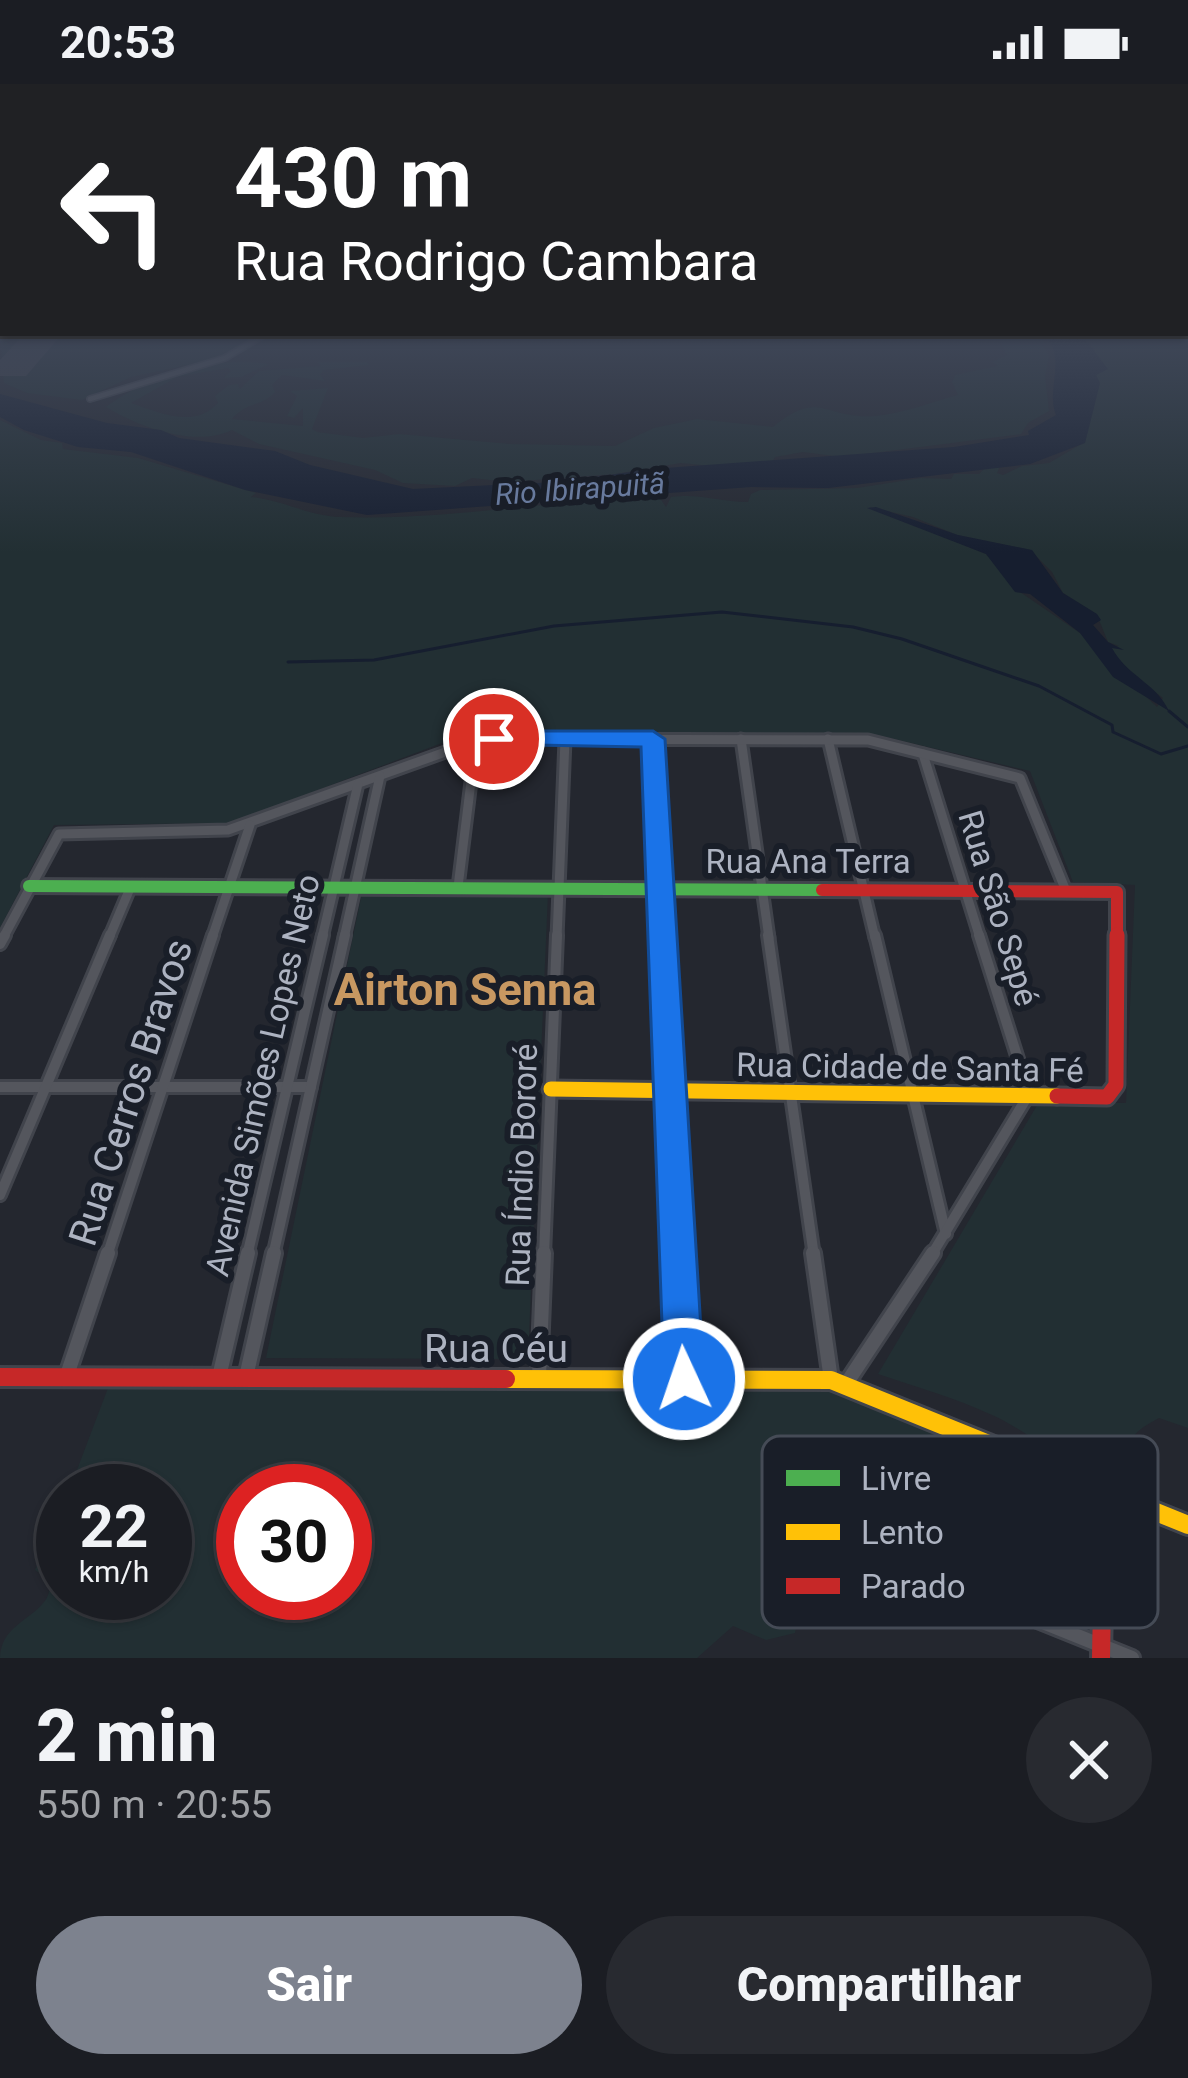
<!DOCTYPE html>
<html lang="pt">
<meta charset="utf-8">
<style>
:root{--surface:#1b1d23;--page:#282a30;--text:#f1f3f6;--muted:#a0a2a6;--line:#393b41;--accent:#7d828e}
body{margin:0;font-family:Roboto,sans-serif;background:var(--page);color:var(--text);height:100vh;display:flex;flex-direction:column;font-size:45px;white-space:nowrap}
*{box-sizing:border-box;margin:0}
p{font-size:39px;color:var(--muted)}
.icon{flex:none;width:66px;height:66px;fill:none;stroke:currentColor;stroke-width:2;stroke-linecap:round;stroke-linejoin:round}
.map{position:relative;height:1574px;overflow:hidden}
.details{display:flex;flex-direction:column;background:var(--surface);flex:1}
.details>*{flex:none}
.hud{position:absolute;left:0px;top:0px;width:1188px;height:252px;box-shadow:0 3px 9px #0004,0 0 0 3px var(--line);background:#202124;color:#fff;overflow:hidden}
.speed{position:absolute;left:36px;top:1380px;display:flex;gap:24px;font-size:60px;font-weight:700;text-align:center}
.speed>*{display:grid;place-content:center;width:156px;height:156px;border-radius:50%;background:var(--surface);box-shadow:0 3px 9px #0004,0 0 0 3px var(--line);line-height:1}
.speed small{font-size:30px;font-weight:400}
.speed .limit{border:18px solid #d22;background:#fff;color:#111}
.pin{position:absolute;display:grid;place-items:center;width:102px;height:102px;color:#fff;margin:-51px;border:6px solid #fff;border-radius:50%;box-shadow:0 3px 12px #0007}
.me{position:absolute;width:132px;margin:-66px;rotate:357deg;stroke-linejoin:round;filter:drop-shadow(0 0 9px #0008)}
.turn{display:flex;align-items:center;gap:42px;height:252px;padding:0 36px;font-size:54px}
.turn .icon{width:156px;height:156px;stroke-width:2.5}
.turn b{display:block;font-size:84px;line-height:102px}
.round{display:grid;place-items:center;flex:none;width:126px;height:126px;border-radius:63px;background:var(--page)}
.head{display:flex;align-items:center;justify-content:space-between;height:204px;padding:0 36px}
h1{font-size:72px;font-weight:800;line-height:90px}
.primary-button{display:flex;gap:24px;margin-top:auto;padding:24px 36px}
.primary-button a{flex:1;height:138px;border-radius:72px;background:var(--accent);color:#fff;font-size:48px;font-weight:800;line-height:138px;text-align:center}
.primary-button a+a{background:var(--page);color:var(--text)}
.status{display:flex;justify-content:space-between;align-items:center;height:84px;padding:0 60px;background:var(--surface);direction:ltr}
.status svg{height:33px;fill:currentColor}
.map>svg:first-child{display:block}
.green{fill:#222f33;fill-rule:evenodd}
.water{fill:#161e2f}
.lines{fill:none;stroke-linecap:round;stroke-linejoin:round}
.stream{stroke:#161e2f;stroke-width:3}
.runway{fill:#3e4048;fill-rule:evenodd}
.street-far3-casing{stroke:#41444c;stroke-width:8}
.street-far2-casing{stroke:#41444c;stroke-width:15}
.street-far1-casing{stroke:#41444c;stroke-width:16}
.street-casing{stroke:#41444c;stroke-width:20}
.fast-casing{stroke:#41444c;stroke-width:18}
.slow-far1-casing{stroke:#41444c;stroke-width:21}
.slow-casing{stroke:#41444c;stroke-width:24}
.jam-far2-casing{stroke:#41444c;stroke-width:18}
.jam-far1-casing{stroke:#41444c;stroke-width:21}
.jam-casing{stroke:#41444c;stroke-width:24}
.street-far3{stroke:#54565d;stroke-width:4.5}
.street-far2{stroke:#54565d;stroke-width:9}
.street-far1{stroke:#54565d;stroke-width:10}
.street{stroke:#54565d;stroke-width:14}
.fast{stroke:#4caf50;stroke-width:12}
.slow-far1{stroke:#ffc107;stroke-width:15}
.slow{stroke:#ffc107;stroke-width:18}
.jam-far2{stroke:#c62828;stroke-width:12}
.jam-far1{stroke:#c62828;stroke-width:15}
.jam{stroke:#c62828;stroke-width:18}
.route{fill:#1a73e8;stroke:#114b97;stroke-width:3}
.labels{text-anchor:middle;stroke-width:12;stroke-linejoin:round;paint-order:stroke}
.far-water-label{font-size:30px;font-style:italic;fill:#687a9d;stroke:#191e28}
.street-label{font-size:33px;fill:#adb3c1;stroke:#191e28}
.near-street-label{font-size:39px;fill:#adb3c1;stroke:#191e28}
.district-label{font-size:45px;font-weight:bold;fill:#c89861;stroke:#191e28}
.key{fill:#191e28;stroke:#454b56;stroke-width:3}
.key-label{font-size:33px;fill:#adb3c1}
</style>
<div class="status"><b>20:53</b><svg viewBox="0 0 49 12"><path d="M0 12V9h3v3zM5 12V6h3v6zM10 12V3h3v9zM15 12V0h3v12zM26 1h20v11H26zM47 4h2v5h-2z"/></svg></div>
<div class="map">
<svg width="1188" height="1574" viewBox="0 0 1188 1574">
<rect width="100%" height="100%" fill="#24272f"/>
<g class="green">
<polygon points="0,249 264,249 225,273 131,293 82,316 27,309 4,299"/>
<path d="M984,249h50l13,11 -5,1 7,10 -4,21 4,35 -21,12 -7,11 -179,23 -39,-5 -28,5 -3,5 -51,5 -40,-4 -66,11 -107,8 -36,-4 -17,8 -52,-3 -28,-13 -116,-26 -27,-14c-37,18 -93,-3 -126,-23 43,-32 109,-52 163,-43l-28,13 -17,1 7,-7 -3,-3 -51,9 -46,26c29,10 64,26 87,0l-3,-7 14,-11 9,-1 2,5 19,-18 62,-5 -4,-4h50l2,3 -45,5 -4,5 5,6 -43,-6 -10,10 3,7c-11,14 -29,10 -43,27l71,7v-18l-9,10 -7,-2 10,-20 -7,-5 38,-3 -16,41 5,3 46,6 36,-4 112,10 104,2 39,-18 43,-9 76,8c47,-39 50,-8 102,-11 27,-2 56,-14 83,-21l-6,-13 3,-7 43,-9 -6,-4 15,-7 -9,-17z"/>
<path d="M1080,249h108v1095l-29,-10c-27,15 -32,19 -31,51 -54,8 -91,-34 -136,-54 -36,-17 -76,-28 -114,-41l161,-272 87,1 9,-218 -62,-3 -43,-111 -157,-37 -402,-2 -240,91 -177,2 -54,103v-508l41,20 21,3 1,6 75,9 118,35 -5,4c31,3 58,19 89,20 106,4 213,-18 319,-20l7,10 5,-10c31,-4 47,5 77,5l3,-8 9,-4 97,-2 64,-10 30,1 3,-5h25l9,-9 12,1 -3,7 6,2 19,-9 27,-3 36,-21 12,-47 -1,-20 5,-4 -7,-22zM869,423l44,10 44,18 73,15 22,22 11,21 34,22 11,27 11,4 -8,2 11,19 41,31 -6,9 -77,-74 -60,-41 -34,-38z"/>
<polygon points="362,809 548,809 528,1275 266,1274"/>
<path d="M831,1303l194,83 -206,35 -24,128 -29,7 -33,-14 -36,32h-697c1,-31 28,-36 44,-56 5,-5 5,-13 8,-20l-17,-12 28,-65v88h102v-102h-96l39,-103zM243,1407h102v102h-102z"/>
</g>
<g class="water">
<path d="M1042,249h38l28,36 -12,6 4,8 -15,60 -55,21 -202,24 -77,-1 -384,28 -122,-25 -114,-38 -53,-5 -54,-17 -24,-13v-23l107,29 54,7 18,8 96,13 35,14 103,24 146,-7 93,-13 302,-22 75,-12 -1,-4 28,-16c-11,-27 13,-59 -14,-82z"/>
<path d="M876,423l82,28 74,15 31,43 34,21 4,6 -8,5 15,17 16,8 -12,-2c14,27 45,36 57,63l-56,-34 -33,-44 -50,-39 -15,-2 -29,-38 -119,-46z"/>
</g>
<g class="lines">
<g class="stream">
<polyline points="288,578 374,576 554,542 722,528 853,543 902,555 1039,602 1112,641 1113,648 1161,670 1188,662"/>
<polyline points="1169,627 1188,643"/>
</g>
<polygon class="runway" points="25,249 63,249 26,292 0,292 0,276"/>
<g class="street-far3-casing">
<polyline id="street-far3" points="90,315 225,274 267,249"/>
</g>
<g class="street-far2-casing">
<g id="street-far2">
<polyline points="653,655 663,854"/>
<polyline points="741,655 769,854"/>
<polyline points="828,655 875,854"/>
<polyline points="923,670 980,854"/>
<polyline points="458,803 476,657"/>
<polyline points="3,854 59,750 228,746 476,657 494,655 868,656 1020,694 1066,807"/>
<polyline points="109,854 131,802"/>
<polyline points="212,854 250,741"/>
<polyline points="322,854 358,700"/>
<polyline points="344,854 380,692"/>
<polyline points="557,854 565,656"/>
</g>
</g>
<g class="street-far1-casing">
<g id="street-far1">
<polyline points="662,851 678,1172"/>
<polyline points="768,851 814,1172"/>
<polyline points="875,851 946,1150"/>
<polyline points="0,860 5,851"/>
<polyline points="0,1003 311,1003"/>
<polyline points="0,1111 110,851"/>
<polyline points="107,1172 213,851"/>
<polyline points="247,1172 323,851"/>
<polyline points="273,1172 345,851"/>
<polyline points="544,1172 557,851"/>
<polyline points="931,1172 1029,1010 979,851"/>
</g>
</g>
<g class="street-casing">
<g id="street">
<polyline points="678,1169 684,1295"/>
<polyline points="813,1169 831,1296"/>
<polyline points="219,1293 248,1169"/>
<polyline points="246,1293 274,1169"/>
<polyline points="539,1293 544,1169"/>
<polyline points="66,1294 108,1169"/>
<polyline points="846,1300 933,1169"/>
<polyline points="946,1499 1132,1574"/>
</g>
</g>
<g class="fast-casing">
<polyline id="fast" points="29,802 822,806"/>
</g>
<g class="slow-far1-casing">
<polyline id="slow-far1" points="551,1005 1057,1012"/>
</g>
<g class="slow-casing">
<polyline id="slow" points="506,1295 831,1296 1188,1441"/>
</g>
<g class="jam-far2-casing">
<polyline id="jam-far2" points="822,806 1117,808 1117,854"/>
</g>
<g class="jam-far1-casing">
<polyline id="jam-far1" points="1057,1012 1107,1013 1116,1001 1117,851"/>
</g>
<g class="jam-casing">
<g id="jam">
<polyline points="0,1293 506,1295"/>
<polyline points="1101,1574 1104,1409"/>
</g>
</g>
<use href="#street-far3" class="street-far3"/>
<use href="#street-far2" class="street-far2"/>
<use href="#street-far1" class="street-far1"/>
<use href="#street" class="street"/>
<use href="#fast" class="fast"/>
<use href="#slow-far1" class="slow-far1"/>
<use href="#slow" class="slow"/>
<use href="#jam-far2" class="jam-far2"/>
<use href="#jam-far1" class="jam-far1"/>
<use href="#jam" class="jam"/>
</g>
<linearGradient id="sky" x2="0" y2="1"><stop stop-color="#14151a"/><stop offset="0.53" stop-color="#3f4758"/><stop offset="1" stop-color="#3f4758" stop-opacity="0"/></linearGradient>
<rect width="1188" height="469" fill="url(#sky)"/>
<polygon class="route" points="494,647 653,647 665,655 704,1295 698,1309 684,1315 670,1309 664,1295 641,663 486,660 486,649"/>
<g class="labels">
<g class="far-water-label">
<text transform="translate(580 405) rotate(-4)" y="10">Rio Ibirapuitã</text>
</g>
<g class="street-label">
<text x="808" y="789">Rua Ana Terra</text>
<text transform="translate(999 824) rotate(73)" y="12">Rua São Sepé</text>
<text transform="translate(910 983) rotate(1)" y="12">Rua Cidade de Santa Fé</text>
<text transform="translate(262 991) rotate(-77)" y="12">Avenida Simões Lopes Neto</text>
<text transform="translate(521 1081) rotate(-88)" y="12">Rua Índio Bororé</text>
</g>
<g class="near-street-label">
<text transform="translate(130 1008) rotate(-72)" y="14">Rua Cerros Bravos</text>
<text x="496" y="1278">Rua Céu</text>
</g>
<g class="district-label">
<text x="465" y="921">Airton Senna</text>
</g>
</g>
<rect x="762" y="1352" width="396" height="192" rx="18" class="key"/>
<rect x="786" y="1386" width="54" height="16" fill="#4caf50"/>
<rect x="786" y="1440" width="54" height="16" fill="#ffc107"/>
<rect x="786" y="1494" width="54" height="16" fill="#c62828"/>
<g class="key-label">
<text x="861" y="1406">Livre</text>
<text x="861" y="1460">Lento</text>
<text x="861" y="1514">Parado</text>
</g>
</svg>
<div class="speed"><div>22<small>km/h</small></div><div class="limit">30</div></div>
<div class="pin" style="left:494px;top:655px;background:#d93025"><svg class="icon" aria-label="arrive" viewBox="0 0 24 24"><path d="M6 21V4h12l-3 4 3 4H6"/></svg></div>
<svg class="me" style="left:684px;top:1295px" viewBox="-20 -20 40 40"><circle r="17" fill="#1a73e8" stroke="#fff" stroke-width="3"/><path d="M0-11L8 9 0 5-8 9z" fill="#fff"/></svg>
<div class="hud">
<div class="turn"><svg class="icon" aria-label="left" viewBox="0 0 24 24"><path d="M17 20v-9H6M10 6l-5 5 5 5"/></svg><div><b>430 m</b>Rua Rodrigo Cambara</div></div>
</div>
</div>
<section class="details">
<div class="head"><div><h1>2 min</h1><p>550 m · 20:55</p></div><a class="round"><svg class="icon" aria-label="close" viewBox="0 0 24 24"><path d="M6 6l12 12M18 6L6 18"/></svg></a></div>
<div class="primary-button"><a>Sair</a><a>Compartilhar</a></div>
</section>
